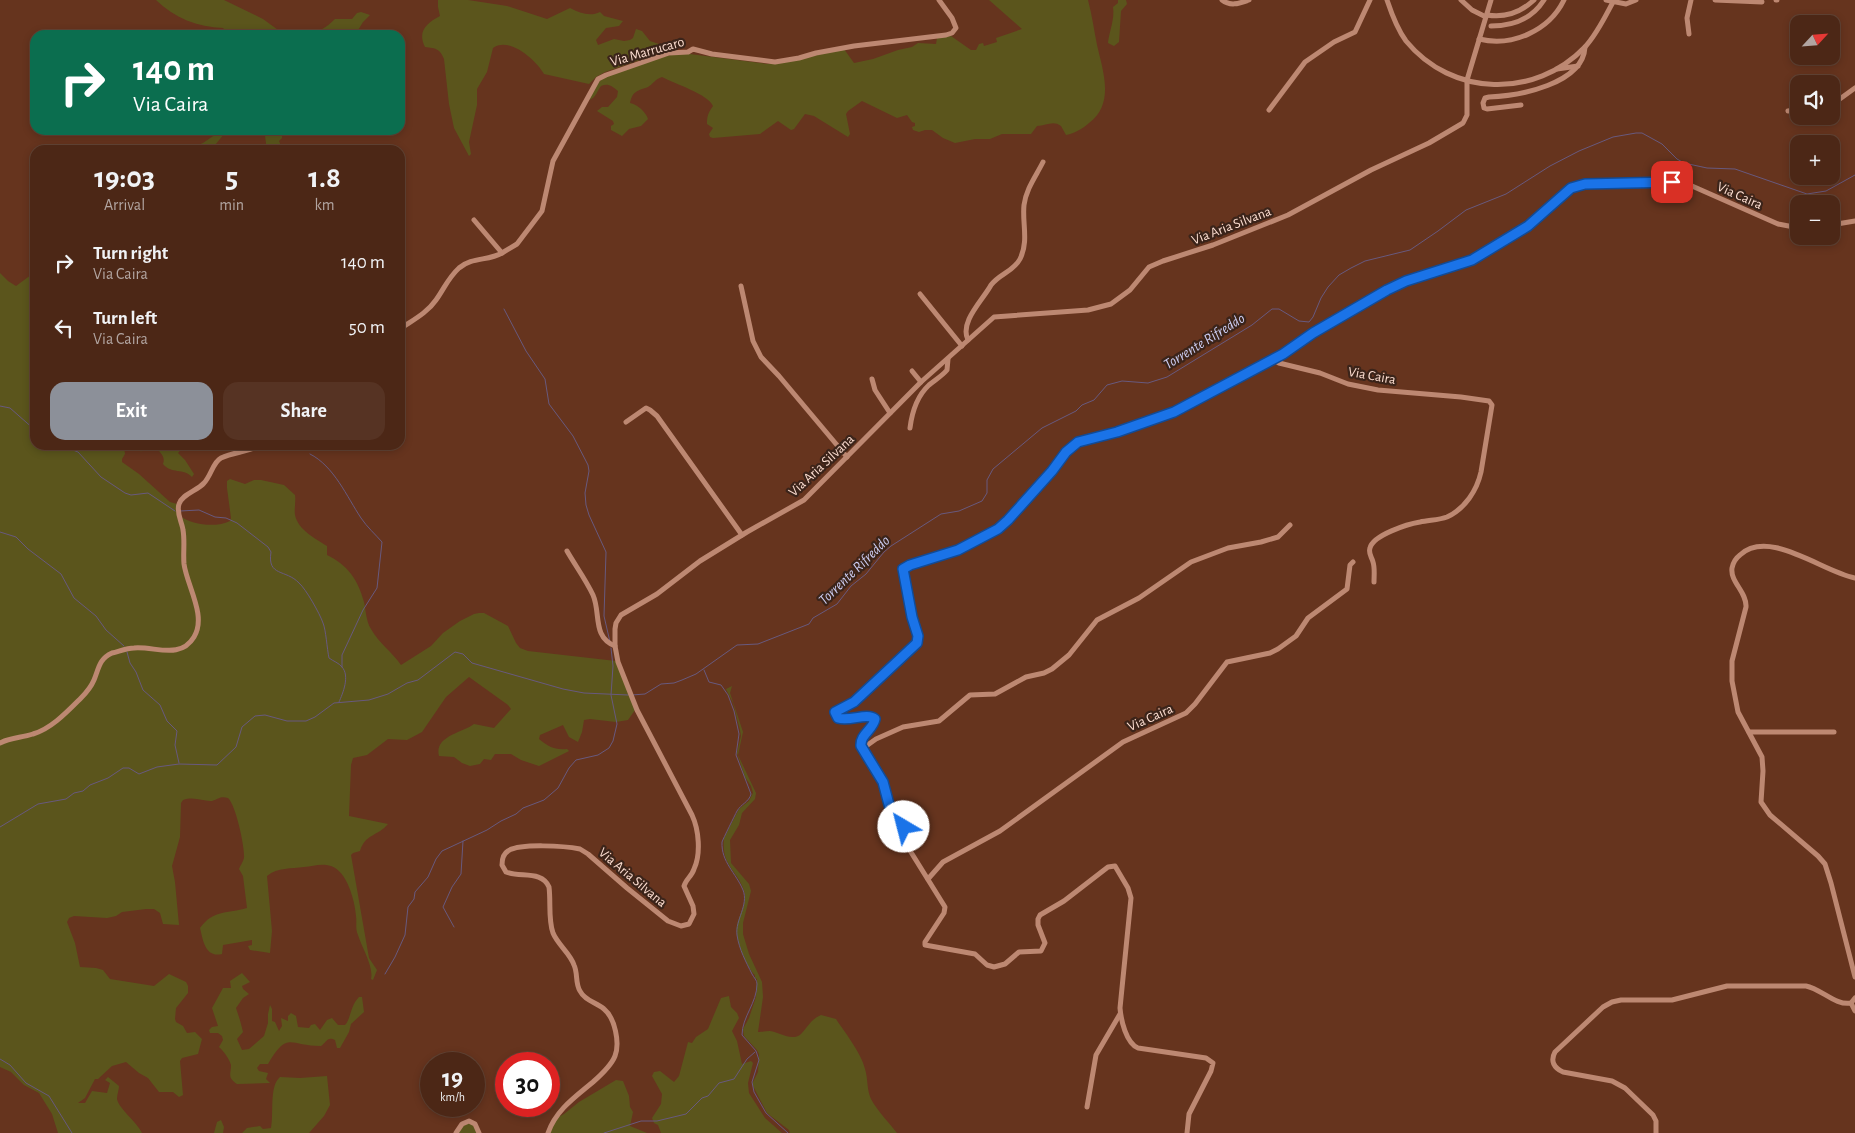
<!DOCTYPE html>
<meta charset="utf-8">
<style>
:root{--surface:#4c2716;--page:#563323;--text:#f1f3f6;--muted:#b2a5a1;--line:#634435;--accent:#8c9099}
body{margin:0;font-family:"Alegreya Sans",sans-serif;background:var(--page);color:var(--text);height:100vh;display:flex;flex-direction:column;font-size:19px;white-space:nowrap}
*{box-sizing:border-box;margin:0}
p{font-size:16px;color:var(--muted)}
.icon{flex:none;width:28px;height:28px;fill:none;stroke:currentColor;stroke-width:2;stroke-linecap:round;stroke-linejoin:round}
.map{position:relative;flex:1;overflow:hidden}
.side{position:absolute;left:30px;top:145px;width:375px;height:305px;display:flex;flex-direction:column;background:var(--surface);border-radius:15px;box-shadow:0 2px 8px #0003,0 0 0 1px var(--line)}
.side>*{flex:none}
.banner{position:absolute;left:30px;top:30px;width:375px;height:105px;border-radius:15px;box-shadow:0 2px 8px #0003,0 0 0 1px var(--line);background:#0b6e4f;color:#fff;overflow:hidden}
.needle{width:32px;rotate:64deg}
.fabs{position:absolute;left:1790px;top:15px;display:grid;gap:10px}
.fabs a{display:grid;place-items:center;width:50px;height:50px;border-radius:10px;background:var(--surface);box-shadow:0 2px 8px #0003,0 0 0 1px var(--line);font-size:25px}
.speed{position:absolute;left:420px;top:1052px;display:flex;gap:10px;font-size:25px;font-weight:700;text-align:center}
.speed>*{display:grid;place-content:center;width:65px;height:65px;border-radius:50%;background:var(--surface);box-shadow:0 2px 8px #0003,0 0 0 1px var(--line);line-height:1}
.speed small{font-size:12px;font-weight:400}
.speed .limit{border:8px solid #d22;background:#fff;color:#111}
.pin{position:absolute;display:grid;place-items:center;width:42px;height:42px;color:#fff;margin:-21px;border-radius:10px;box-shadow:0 2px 8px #0006}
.me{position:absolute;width:55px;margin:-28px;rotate:323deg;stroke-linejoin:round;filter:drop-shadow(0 0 4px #0008)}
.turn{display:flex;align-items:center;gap:18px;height:105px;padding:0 20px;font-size:22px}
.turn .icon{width:65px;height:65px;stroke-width:2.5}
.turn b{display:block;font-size:35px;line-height:42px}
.eta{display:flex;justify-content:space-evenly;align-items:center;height:85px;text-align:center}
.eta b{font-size:30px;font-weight:700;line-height:35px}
.primary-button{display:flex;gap:10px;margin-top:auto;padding:10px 20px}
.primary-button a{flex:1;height:58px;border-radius:15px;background:var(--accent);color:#fff;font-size:20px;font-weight:700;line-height:58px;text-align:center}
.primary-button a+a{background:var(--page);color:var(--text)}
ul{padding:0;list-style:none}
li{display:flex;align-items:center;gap:15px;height:65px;padding:0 20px}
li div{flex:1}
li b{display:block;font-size:19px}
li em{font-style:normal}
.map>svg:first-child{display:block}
.green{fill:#5b551c}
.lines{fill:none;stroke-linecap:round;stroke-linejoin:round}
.stream{stroke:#68597e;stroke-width:1}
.street{stroke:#bd8872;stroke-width:5}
.route-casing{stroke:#114b97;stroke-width:12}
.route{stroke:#1a73e8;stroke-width:9}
.labels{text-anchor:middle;stroke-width:4.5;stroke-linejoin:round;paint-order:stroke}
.street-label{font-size:14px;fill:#fdded1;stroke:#3b241a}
.water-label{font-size:15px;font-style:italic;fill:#cdcef3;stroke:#3b241a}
</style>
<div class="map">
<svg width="1855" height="1133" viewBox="0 0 1855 1133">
<rect width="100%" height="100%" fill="#66341e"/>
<g class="green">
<path d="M156,0h68l39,19 22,16h-60l1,-4 -3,-3c-25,-1 -49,-10 -67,-28z"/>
<path d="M438,0h30l39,6 40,13 23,-11c10,5 20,9 30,4l4,4 19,5 -4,5 -13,2 -10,12 2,5 16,-6 10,2 6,-1 3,-2 3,-9 6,2 8,10 27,9 -11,1 -61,21 -9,5 -7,7 -45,-10c-8,-14 -35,-38 -51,-26l-6,24 -10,17v16l-8,37 2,12 -2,2 -15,-28 -5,-24 -5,-45c-4,-10 -8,-11 -19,-12 -8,-16 2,-24 15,-31l-2,-9z"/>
<path d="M989,0h99c4,15 6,30 9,45 6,26 18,59 -8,78 -7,6 -14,10 -23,12l-5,-9c-8,-6 -15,0 -24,0l-6,8h-29l-12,5h-15l-20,4 -12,-5 -11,-8h-7l-6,2 -6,-2 -1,-3 3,-1v-3l-3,-1 -5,-7 -10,3 -35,-17 -14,10 -2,3 4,20 -2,3 -34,-21 -9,-2 -11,15 -3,1 -13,-9 -18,13 -47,4 -3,-1 -1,-3 4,-6 -6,-4c0,-8 1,-11 6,-18 -5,-12 -38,-22 -51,-29 -7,2 -9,7 -14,10 -10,4 -15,3 -18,16 7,1 16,9 18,16l-7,7 -12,3 -7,7 -11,-6v-4l3,-2 -1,-3 -16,-10 5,-4h6l9,-10 1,-6c-6,-5 -10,-8 -17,-5 -4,5 -5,12 -12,14 3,-6 6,-16 12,-20 12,-10 64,-25 81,-27l85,11 27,-4 50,-11 10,14 19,-4 25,-9 14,-3 6,-4 18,1 1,-6 14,-2 20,14h5l3,-6 4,-1 1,3 13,-4 -1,-4 26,-9z"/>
<path d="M1118,0h8l1,4 -6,7 -2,31 -5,4 -6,-3c1,-11 7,-24 5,-36l5,-4z"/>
<path d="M361,12l9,3 -7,7 -8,13h-63l-2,-5c24,-2 26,8 45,-11h17l5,-6z"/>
<polygon points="222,130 231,130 224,134 211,150 186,150 203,143"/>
<path d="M266,130h26l-3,4h-7v4l-3,3 3,7 -2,2 -15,-1c3,-7 -2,-12 1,-19z"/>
<path d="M35,272v173h86l3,2 1,7 -3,5v3l17,12 31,28 7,2 3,12c12,9 36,12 50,5l1,-3 -4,-30v-7l3,-2 15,5 9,-4h7l23,5 11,10c1,7 -1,14 0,20 3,15 21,24 32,31v9c21,10 31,25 37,47 2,9 2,19 7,27 7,13 22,24 30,36l30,-19 12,-13 17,-12 14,-7 5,-1h5l24,13 8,17 4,5 8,3 88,10 19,49 -7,10 -12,2 -26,-3 -6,1 -2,12 -4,10 -9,-5 -6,-12 -23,10 -1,4c10,8 15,11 28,10l2,2 -30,15 -18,-6 -10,-6h-16l-4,6 -7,-1 -4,5 -10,2 -8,-3 -8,-6 -15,-1c-5,-20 23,-23 35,-32l20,4 17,-19 -3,-4 -39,-28 -23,20 -24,35 -15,8 -19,-1 -21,16 -14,3 -2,7 -2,51 39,8c-10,12 -23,10 -28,27l-7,2 -2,2 18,103 8,12 -4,10 -2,-1c3,-12 -9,-31 -13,-44 -3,-6 -1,-13 -2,-19 -1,-15 -9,-45 -25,-50 -9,-3 -18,0 -27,1 -13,2 -26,0 -37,9l5,55 -2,22 -20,-3 -2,-4 4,-1v-5l-29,5 -1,9c-17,4 -19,-14 -22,-26 14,-19 27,-14 47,-20l-4,-32 -4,-7c1,-3 4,-7 5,-11 1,-10 -8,-53 -16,-60 -8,-2 -9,1 -16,3 -8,1 -17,-5 -29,-1l-2,3 -1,34 -8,29 3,16 4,43 -16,-1 -3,-11 -6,-4h-8l-24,3 -6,4 -9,2 -33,-2 -5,2 -2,4 8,21 5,24 16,1 7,2 7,9 44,7 15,-12 17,8 2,4v7l-12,15 -1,11 1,3 7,4 4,7 8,-1 7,7 -4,15 -16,4 -2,3 3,34 -4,2 -6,-5h-14l-11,-14 -9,-5 -13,-11 -14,4 -14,13h-3l-10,19 -7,5h7l7,-12 15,2 3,-10 -5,-3 3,-3 11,9c0,4 -2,8 -2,13 2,10 20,23 25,34h-84l-6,-19 -13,-21 -15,-8 -13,-13 -11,-5v-794l8,8 8,5z"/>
<path d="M132,445h53l-7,8 7,7 9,14 -2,3c-8,-9 -21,-3 -29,-13 3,-7 -3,-12 -8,-17h-6c-6,6 -9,5 -16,1z"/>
<path d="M732,686l-2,7 13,39 -5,23 18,38 -1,6 -13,14 -3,12 -9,15 1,23 18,21 2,7 -8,32v11l6,20 13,28 1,15 -5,35c3,0 8,-1 12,-1 9,1 22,11 31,3 7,-7 10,-15 20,-19l15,4c10,15 27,36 30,54 2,10 1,17 5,26 7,13 17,22 26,34h-107l-1,-3 -22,-17 -15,-29 6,-12 1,-18 -2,-4 -13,-14 -1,-7 6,-11 7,-21 1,-18 -2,-1v-3c-9,-9 -21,-37 -18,-50 2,-11 11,-22 7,-34 -6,-21 -23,-24 -20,-53l15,-29 10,-8 4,-8 -2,-7 -6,-9 -8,-24 4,-17 -1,-6 -7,-27 -7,-14z"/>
<path d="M242,973l8,9 -8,4 1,3 6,5 -6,4 -7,10c3,9 5,15 7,24l-6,7 5,11 7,-1 15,-13 4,-13v-9l2,-9 2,4v12l3,1 4,9 3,-5 -1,-8 7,3v-5l3,-3 5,3 2,11 11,1 2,-3 4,-1 5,6 7,-10 5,-2 6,7h7c6,-6 5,-19 14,-28h3l2,15 -13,12 -2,8 -9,16h-3l-2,-8c-8,-4 -9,3 -14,6 -32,0 -33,-16 -53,18h-8l-3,4 2,3 9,2 -2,6 4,4 -33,1c-10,-7 -6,-9 -6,-19 -1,-5 -8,-15 -12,-18l4,-7 -1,-4 -4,-3h-8l-1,-3 3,-3 6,-1 -6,-18 11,-20h8l-1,-7z"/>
<polygon points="729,996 731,1007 737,1013 739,1018 732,1031 737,1041 742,1064 751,1061 753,1063 748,1083 749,1093 765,1118 782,1133 661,1133 658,1125 654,1123 652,1118 661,1104 662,1094 652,1076 654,1072 660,1071 674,1082 679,1076 688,1042 692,1043 696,1037 708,1029 721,998"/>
<path d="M327,1076l3,29 -6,11 -15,17h-67l5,-5 13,-2 3,3 8,-1c3,-15 -2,-42 9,-51l20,1z"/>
<polygon points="616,1080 623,1081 629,1096 630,1107 633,1112 630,1126 647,1133 550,1133 557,1118 564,1114 579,1102"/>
<polygon points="221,1120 224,1127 223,1133 214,1133 217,1122"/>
<polygon points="467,1123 473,1125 477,1133 458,1133 460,1128"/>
</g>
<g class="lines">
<g class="stream">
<polyline points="504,309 526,351 545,379 549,404 573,436 588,465 589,471 585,493 586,505 589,515 606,552 604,616 610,642"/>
<polyline points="0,406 10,408 35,430"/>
<polyline points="60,445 78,452 101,477 125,493 131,495 148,493 175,511"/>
<path d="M310,454c24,12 37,43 51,64 6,9 14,16 21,24l-5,46 -14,22 -21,45v12"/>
<path d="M180,511l19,-1 16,7 11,1 11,5 31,24 3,5c-4,25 15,17 28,31 7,6 21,31 24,40 3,7 4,26 6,35 4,3 10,5 13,9 8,9 1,26 -3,35"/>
<polyline points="0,532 16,537 28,549 61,574 74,598 96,616 106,630 124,646"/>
<polyline points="127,652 130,663 136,672 143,690 160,705 167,721 177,731 175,745 179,763"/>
<path d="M704,670l5,12 12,3 7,10 6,16 5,23 -3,21 15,39c-2,8 -10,10 -14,17 -2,4 -14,28 -15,31 -1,20 14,31 21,48 6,15 -8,30 -6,45 2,14 9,27 15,39 2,4 5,6 5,10 0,19 -15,33 -15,51l14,16 3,9 -7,22 2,10 12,21 22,20"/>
<polyline points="632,695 645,694 661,684 674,683 682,680 696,674 737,645 758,644 809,624 813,618 837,604 851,586 866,574 884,552 891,546 941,514 959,511 982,501 987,493 987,480 993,469 1042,428 1076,411 1082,405 1094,400 1107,385 1122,381 1148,383 1167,377 1252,325 1272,309 1279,309 1299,321 1309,322 1313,317 1321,298 1328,287 1339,275 1351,268 1365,261 1410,250 1438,231 1466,210 1506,194 1550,166 1579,151 1613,137 1636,133 1642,133 1662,144 1677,159 1684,163 1707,168 1735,169 1807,194 1826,191 1855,175"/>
<polyline points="0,827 38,804 66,799 74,793 83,791 90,785 108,778 123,768 129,768 139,774 157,767 179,764 217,765 236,747 242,727 255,716 265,715 287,721 306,721 315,717 334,703 369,700 388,694 407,683 418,680 455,652 463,654 472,663 563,689 584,693 628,695"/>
<polyline points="454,927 443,907 452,887 461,874 463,841"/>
<polyline points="385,974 395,957 405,935 408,907 414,899 415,892 428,877 436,859 442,851 487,830 501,821 516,814 523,808 544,800 558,788 569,768 576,760 598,755 609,748 613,741 617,724 611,695 613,666 611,648"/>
<polyline points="0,1059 10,1065 26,1083 49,1096 72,1133"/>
<polyline points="604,1133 641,1121 657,1121 686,1114 702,1098 708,1096 719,1083 734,1079 747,1059 755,1052"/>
</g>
<g class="street">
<path d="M1222,0c9,7 18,3 27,0"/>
<path d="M1387,0c5,15 10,29 19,41 46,56 129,58 179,6 12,-13 20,-30 28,-45"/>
<polyline points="1461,0 1472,10 1486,17"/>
<polyline points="1606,0 1626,4 1636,0"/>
<polyline points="1715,0 1762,2"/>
<polyline points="1776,0 1777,0"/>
<path d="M1487,15c18,3 33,-2 47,-15"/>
<path d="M1491,26c21,0 41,-7 53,-26"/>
<polyline points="1689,34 1687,18 1691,0"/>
<path d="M1479,39c33,8 70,-8 85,-39"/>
<polyline points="1557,69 1578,66"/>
<polyline points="1831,102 1837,101 1855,88"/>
<path d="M1521,105l-34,4 -3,-1 -1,-5 2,-5 4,-1c30,-1 94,-13 96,-50"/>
<polyline points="1269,110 1305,62 1334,42 1355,32 1370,0"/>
<polyline points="1788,111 1799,109"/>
<polyline points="474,220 502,253 517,244 542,211 553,161 598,79 606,75 669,53 688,52 693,49 712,54 775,62 799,58 816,53 854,46 946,35 952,33 956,28 952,18 939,0"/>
<polyline points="1831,225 1855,221"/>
<polyline points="741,286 753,341 761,357 779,376 847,457"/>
<polyline points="920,294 962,346"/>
<path d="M400,329c13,-9 27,-16 36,-29 8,-11 12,-22 23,-32 13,-11 29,-7 43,-15"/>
<path d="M968,340c-9,-18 15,-40 23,-55 8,-11 23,-14 29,-26 9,-18 2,-36 4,-54 2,-16 12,-29 19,-43"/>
<path d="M1272,359l7,4 41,10 28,11 30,6 83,7 28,4 3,4 -11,67c-4,18 -16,37 -34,45 -8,3 -18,3 -27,5 -12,2 -47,13 -50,26 -2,6 2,9 3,14 2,6 1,13 1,20"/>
<polyline points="912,371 921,382"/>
<polyline points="872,379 875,390 890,413"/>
<polyline points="626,422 646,408 650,410 657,416 742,535"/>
<path d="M910,428c2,-16 7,-32 19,-43 6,-5 13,-9 18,-15l1,-11"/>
<path d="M567,551c8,14 19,29 26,44 8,18 -1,42 22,51"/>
<path d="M1855,578c-32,-6 -86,-50 -115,-23 -4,3 -7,8 -8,13 -2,14 15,24 14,39l-14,54v20l6,31 24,45 1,14 -2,31 9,13 48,41 7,8 6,19 24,94"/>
<polyline points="1749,732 1834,732"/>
<path d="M0,743c11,-6 21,-5 33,-9 18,-5 34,-22 48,-36 5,-5 10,-11 13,-18 5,-12 5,-21 18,-27 8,-2 15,-5 22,-5 21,-2 46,12 60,-11 13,-21 -7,-51 -10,-73 -1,-11 1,-23 -1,-34 -1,-8 -7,-17 -4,-26 3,-10 18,-13 25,-21 7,-7 9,-21 17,-25 13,-6 27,-6 40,-13"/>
<polyline points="862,749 876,739 903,727 939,721 970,695 995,694 1026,677 1044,673 1052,669 1069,655 1097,620 1139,598 1191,562 1228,548 1261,542 1278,537 1290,525"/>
<polyline points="928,879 943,862 1000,831 1123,742 1186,713 1195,704 1227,662 1270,653 1278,649 1296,636 1308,618 1347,589 1350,565 1353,562"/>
<polyline points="1851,1003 1855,1011"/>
<polyline points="1087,1107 1096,1055 1120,1014"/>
<polyline points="456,1133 462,1124 469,1121 475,1124 479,1133"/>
<path d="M548,1133c8,-23 27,-36 45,-51 8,-7 18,-16 22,-26 5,-13 0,-38 -11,-47 -8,-7 -19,-8 -24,-18 -5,-8 -2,-18 -6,-26 -4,-12 -16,-20 -21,-32 -5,-14 -2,-31 -4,-46 -7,-17 -29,-9 -43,-15l-4,-7c0,-6 1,-11 6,-14 12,-8 57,-5 72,-2l8,5 39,34 41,33 13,5 8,-2 5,-10 -1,-8 -9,-20c2,-7 8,-10 10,-17 7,-15 5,-39 -2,-54l-55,-105 -19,-48 -3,-16v-17l1,-6 5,-8 36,-21 43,-33 47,-29 57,-32 117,-118 73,-65 94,-7 23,-6 19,-14 19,-23 14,-6 50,-16 75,-30 83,-45 58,-27 34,-20 4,-8v-35l24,-80"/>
<path d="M1187,1133l2,-19 22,-43 2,-8 -7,-5 -68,-10c-12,-5 -17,-28 -18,-40l11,-110 -3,-10 -13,-22 -7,1 -44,34 -24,14 -2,4v6l7,18 -4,8 -22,1 -14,12 -11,3 -7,-2 -12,-11 -50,-9v-3l19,-29 1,-6 -36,-58 -6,-24 -12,-13 -8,-30 -22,-36c-1,-12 12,-16 14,-27 -8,-7 -25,3 -37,-1l-3,-6 19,-11 63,-58 1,-7 -6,-19 -9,-48 7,-4 47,-15 41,-21 10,-9 44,-49 14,-19 12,-10 58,-15 50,-21 97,-53 30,-20 74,-43 19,-9 60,-18 12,-6 50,-30 39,-36 8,-5 10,-2 93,-2 14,4 86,38 21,4"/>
<path d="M1656,1133v-12l-3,-6 -28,-27 -13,-7 -49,-9c-9,-4 -13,-11 -8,-20l48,-45 9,-5 9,-2h51l55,-14h79c15,3 30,20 45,17l4,-5"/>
</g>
</g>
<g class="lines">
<g class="route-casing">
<path id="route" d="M904,827l-13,-15 -8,-30 -22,-36c-1,-12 12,-16 14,-27 -8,-7 -25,3 -37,-1l-3,-6 19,-10 63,-59 1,-7 -6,-19 -9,-48 7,-4 48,-15 40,-21 10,-9 44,-49 14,-19 12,-10 39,-10 57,-20 109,-58 30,-21 74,-43 19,-9 66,-21 56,-34 43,-38 14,-4 87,-2"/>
</g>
<use href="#route" class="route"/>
</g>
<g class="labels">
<g class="street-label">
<text transform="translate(647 51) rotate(-16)" y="5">Via Marrucaro</text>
<text transform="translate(1740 195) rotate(24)" y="5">Via Caira</text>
<text transform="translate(1231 225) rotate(-21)" y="5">Via Aria Silvana</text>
<text transform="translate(1372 375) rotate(10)" y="5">Via Caira</text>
<text transform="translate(821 465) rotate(-43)" y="5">Via Aria Silvana</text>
<text transform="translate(1150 717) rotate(-24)" y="5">Via Caira</text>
<text transform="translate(633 877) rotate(40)" y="5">Via Aria Silvana</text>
</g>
<g class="water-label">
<text transform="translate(1204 341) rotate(-32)" y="5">Torrente Rifreddo</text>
<text transform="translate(854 570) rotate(-44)" y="5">Torrente Rifreddo</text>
</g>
</g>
</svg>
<div class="fabs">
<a><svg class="needle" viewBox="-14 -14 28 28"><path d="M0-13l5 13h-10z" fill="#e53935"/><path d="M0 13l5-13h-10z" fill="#b2a5a1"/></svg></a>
<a><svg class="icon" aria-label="sound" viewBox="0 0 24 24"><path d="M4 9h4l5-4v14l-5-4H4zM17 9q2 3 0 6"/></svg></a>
<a>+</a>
<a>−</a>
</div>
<div class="speed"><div>19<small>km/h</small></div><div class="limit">30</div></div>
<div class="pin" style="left:1672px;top:182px;background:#d93025"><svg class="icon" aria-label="arrive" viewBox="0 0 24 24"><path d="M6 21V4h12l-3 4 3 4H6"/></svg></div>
<svg class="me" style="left:904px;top:827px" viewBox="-20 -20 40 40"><circle r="19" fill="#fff"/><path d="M0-13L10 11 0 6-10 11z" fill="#1a73e8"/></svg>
<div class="banner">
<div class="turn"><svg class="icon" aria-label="right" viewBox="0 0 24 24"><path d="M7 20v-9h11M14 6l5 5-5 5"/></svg><div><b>140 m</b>Via Caira</div></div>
</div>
<section class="side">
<div class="eta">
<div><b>19:03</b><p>Arrival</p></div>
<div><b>5</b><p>min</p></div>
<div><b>1.8</b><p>km</p></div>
</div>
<ul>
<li><svg class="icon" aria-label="right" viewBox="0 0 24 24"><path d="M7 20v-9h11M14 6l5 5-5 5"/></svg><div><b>Turn right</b><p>Via Caira</p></div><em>140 m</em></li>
<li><svg class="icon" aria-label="left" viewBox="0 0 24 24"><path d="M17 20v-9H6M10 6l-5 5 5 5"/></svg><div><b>Turn left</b><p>Via Caira</p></div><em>50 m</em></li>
</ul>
<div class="primary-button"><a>Exit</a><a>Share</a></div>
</section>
</div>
